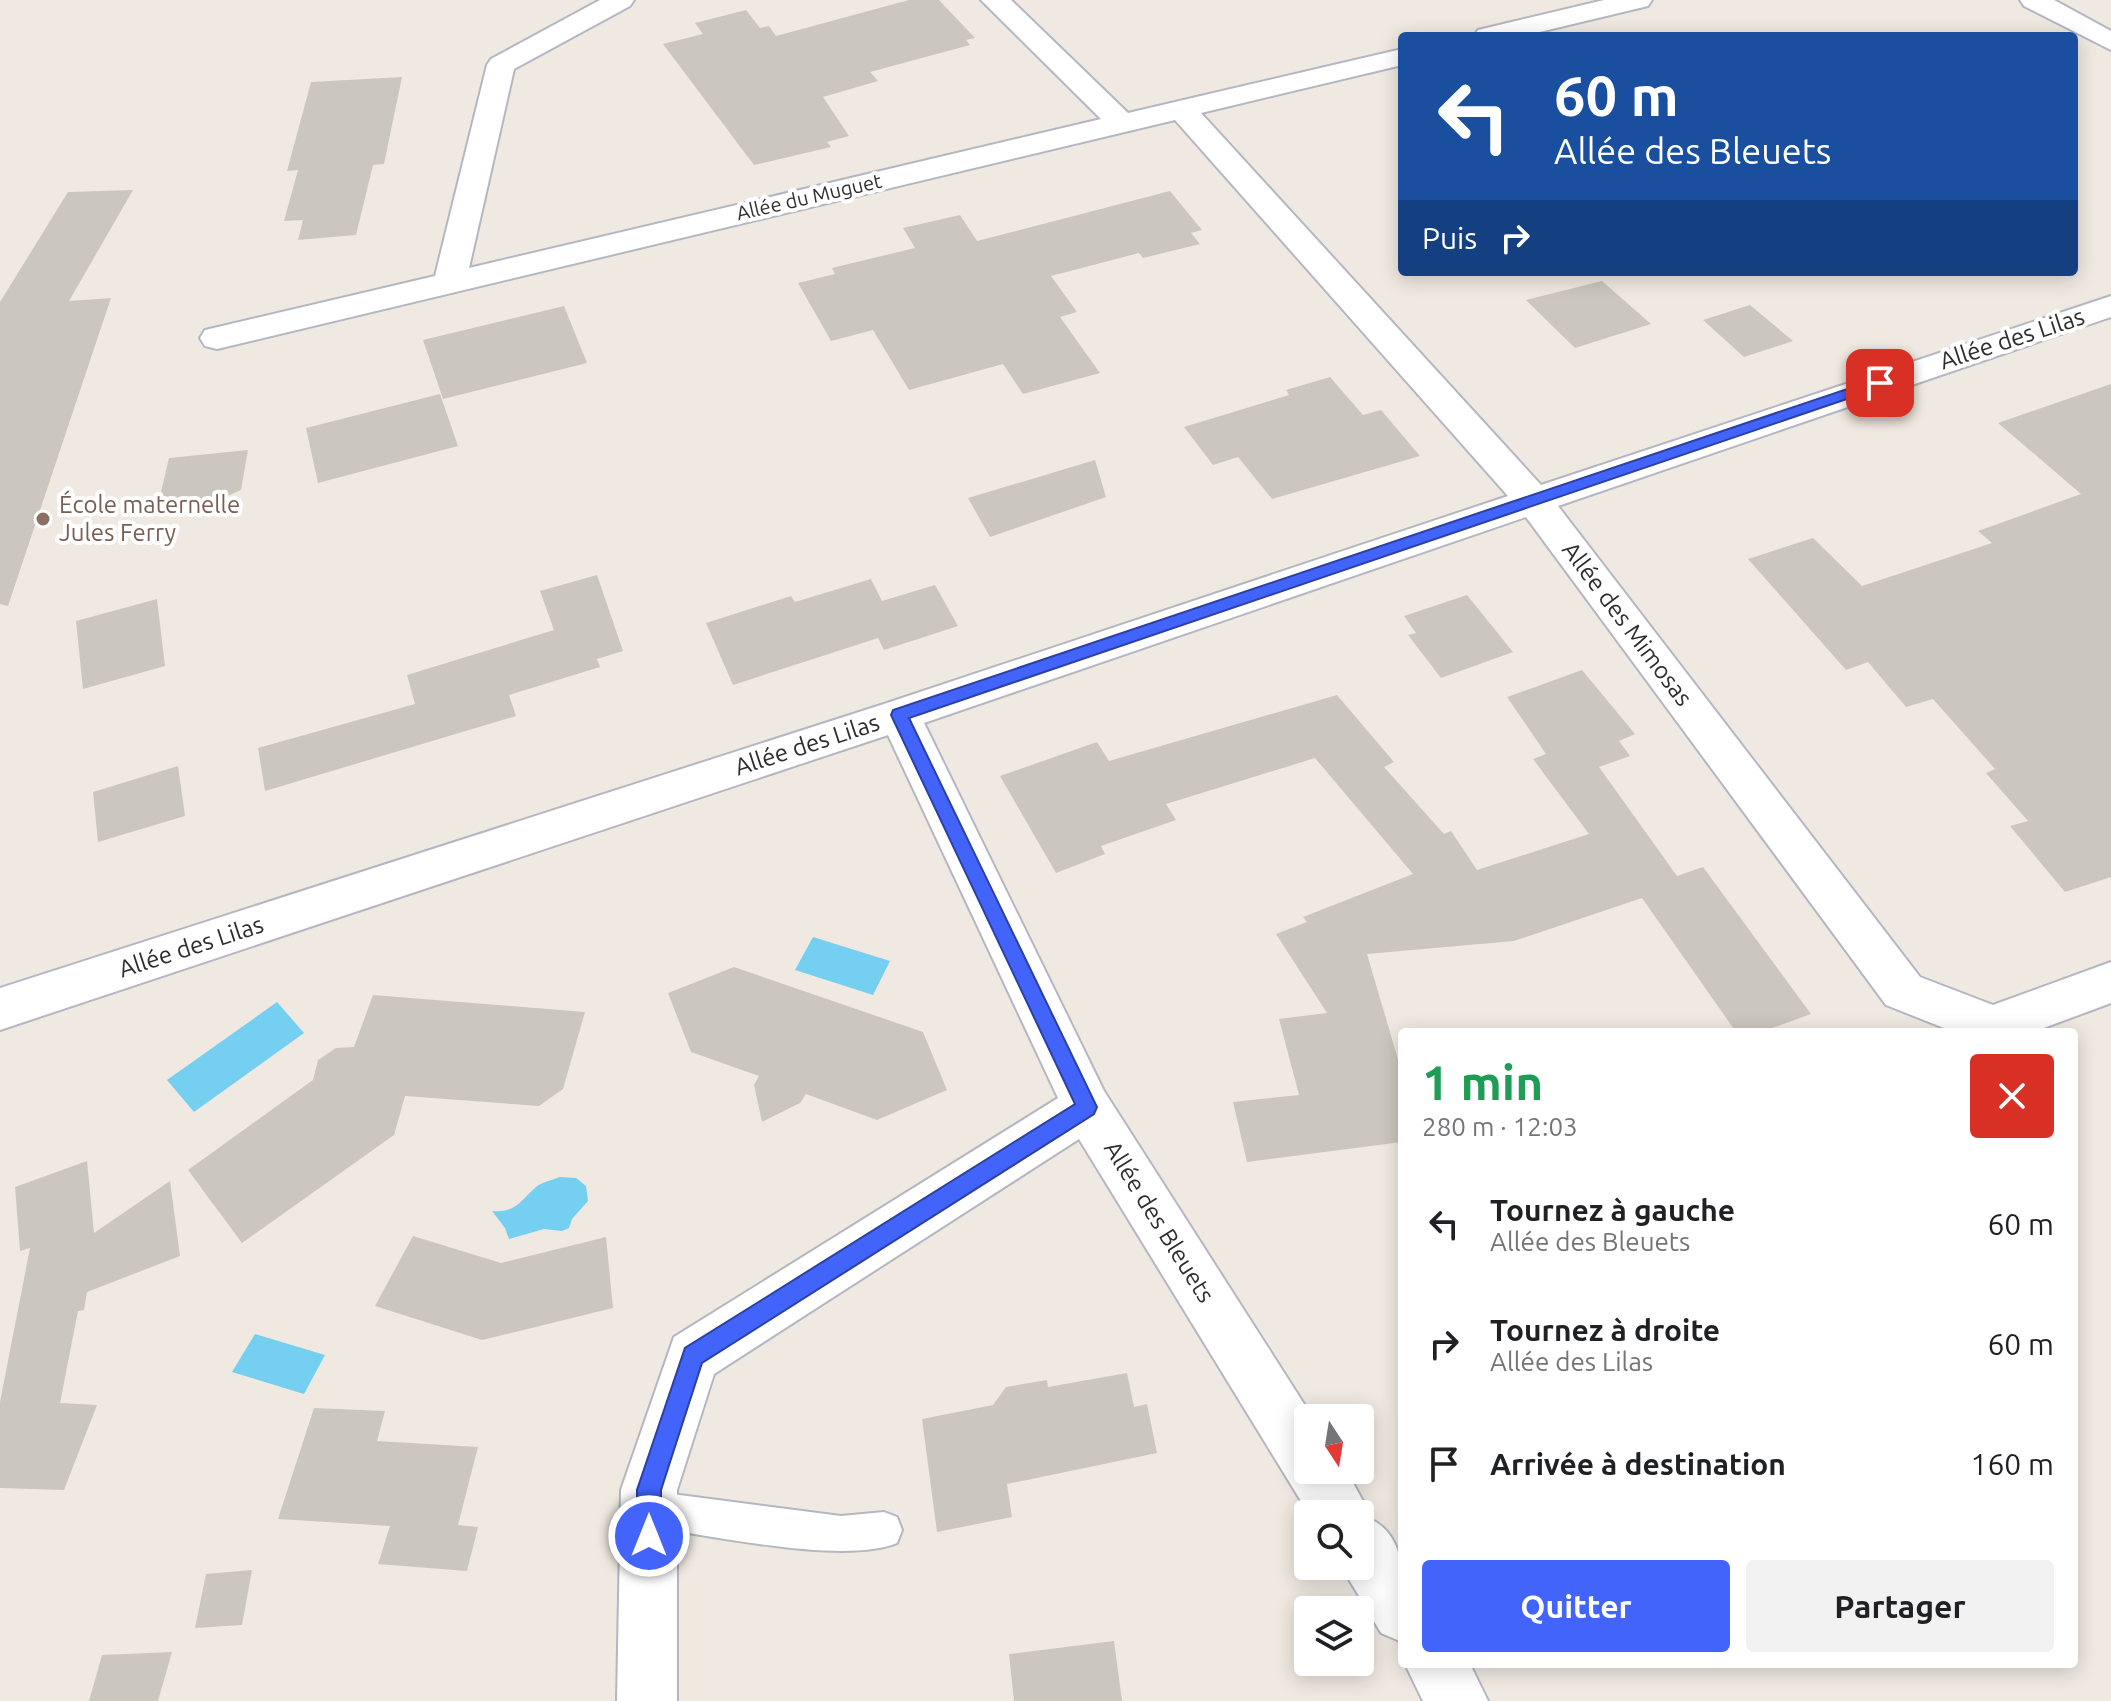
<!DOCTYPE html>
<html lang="fr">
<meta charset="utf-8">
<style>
:root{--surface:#fff;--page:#f2f2f2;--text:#202124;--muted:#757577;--accent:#4264fb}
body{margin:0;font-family:Ubuntu,sans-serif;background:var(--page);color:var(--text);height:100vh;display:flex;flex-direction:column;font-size:30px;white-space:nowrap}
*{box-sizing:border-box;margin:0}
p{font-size:26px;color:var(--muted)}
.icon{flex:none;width:44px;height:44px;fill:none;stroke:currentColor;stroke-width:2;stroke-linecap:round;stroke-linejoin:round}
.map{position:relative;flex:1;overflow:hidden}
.side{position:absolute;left:1398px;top:1028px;width:680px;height:640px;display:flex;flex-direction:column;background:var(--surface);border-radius:8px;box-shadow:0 4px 20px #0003}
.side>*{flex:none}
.top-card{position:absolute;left:1398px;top:32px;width:680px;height:244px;border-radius:8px;box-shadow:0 4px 20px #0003;background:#1a4fa0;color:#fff;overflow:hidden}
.needle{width:52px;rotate:168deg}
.controls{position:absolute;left:1294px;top:1404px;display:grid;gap:16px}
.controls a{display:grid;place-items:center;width:80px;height:80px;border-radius:8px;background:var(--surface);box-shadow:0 4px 20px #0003;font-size:40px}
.pin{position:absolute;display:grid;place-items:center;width:68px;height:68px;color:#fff;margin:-34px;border-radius:16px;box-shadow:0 4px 12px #0006}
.me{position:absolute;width:88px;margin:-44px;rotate:0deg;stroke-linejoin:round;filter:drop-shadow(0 0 6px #0008)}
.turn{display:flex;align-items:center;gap:28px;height:168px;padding:0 24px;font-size:36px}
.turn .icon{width:104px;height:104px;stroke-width:2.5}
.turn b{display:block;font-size:56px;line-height:68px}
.then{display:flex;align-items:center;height:76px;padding:0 24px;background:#0003;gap:16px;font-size:30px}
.round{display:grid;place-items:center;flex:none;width:84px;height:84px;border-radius:8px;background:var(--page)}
.overview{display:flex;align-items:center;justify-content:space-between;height:136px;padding:0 24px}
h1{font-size:48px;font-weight:700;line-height:60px;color:#1e9e55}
.button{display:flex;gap:16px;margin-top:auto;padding:16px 24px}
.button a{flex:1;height:92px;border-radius:8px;background:var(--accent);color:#fff;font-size:32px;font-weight:700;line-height:92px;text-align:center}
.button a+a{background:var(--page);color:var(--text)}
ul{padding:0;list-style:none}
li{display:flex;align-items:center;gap:24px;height:120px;padding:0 24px}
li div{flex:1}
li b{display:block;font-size:30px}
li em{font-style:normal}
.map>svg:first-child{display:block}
.water{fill:#75cff0}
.building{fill:#cbc7bf}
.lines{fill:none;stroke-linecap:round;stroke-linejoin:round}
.lane-casing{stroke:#b4b7c1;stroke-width:4}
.street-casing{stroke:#b4b7c1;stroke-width:4}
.secondary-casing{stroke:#b4b7c1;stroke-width:4}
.lane{fill:#fff;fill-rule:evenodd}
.street{fill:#fff;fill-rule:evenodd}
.secondary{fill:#fff;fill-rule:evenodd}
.route{fill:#4264fb;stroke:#2b41a3;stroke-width:2}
.education-dot{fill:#8d6e63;stroke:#fff;stroke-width:3}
.labels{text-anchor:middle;stroke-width:8;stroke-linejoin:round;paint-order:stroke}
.far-street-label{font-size:20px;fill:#2e2e2e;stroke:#fff}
.street-label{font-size:24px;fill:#2e2e2e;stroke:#fff}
.education-label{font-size:24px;fill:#785e54;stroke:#fff;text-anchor:start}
</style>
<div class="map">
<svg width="2111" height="1701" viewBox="0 0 2111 1701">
<rect width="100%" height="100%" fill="#efe9e1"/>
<g class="water">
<polygon points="813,937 890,961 873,995 795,970"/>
<polygon points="277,1002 304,1033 194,1112 167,1080"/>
<path d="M560,1177l16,1 10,8 2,15 -16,18 -3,9 -7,3 -18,-2 -35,10 -4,-11 -13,-17c24,2 28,-10 44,-24 6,-5 16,-7 24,-10z"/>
<polygon points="255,1334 325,1355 304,1394 232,1372"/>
</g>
<g class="building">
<polygon points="909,0 939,0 975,38 966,40 970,45 870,72 878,81 823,97 849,136 827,142 831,147 754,165 663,44 703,34 695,23 746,10 760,28 769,26 776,36"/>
<polygon points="402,77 384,164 373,165 356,235 298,240 303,220 284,221 298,170 287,171 311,82"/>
<polygon points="133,190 69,301 111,298 8,606 0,604 0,302 68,192"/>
<polygon points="1170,191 1202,230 1191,233 1200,244 1143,258 1139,253 1051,276 1077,312 1060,317 1100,373 1023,394 1003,364 909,390 873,330 831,341 798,283 835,274 832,268 915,248 903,228 960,215 977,241"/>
<polygon points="1602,281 1651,324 1575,348 1526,300"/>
<polygon points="1750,305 1793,341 1744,357 1703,320"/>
<polygon points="564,306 587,363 443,399 423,340"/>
<polygon points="1330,377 1363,415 1381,410 1420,456 1272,499 1238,457 1213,465 1184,427 1289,395 1286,390"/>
<polygon points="2111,384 2111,877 2065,892 2010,826 2028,821 1986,773 1995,769 1933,699 1906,707 1868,662 1846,670 1748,559 1813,538 1862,586 1992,543 1978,531 2081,494 1998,423"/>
<polygon points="440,394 458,446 318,483 306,428"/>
<polygon points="248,450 241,490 216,501 157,509 169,458"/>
<polygon points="1095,460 1106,497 990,537 968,498"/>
<polygon points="597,575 623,651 597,659 600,667 509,695 516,716 265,791 258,748 415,704 407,675 554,630 540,591"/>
<polygon points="871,579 882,601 935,585 958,626 884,650 878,638 733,685 706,623 791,596 795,602"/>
<polygon points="1467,595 1513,652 1441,678 1408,635 1416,633 1404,616"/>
<polygon points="157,599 165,666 83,689 76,621"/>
<polygon points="1582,670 1635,734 1619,741 1630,756 1599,767 1677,876 1703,867 1811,1014 1761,1032 1736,1032 1642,898 1514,941 1367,954 1402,1073 1402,1142 1247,1162 1233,1102 1299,1095 1279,1019 1327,1013 1276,934 1307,922 1303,917 1413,874 1315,758 1166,804 1176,820 1101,846 1105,854 1056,873 1000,776 1097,742 1109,761 1337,695 1394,762 1384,767 1444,834 1451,831 1477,870 1589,834 1533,759 1546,754 1507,697"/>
<polygon points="178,766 185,816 98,842 93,792"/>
<polygon points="734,967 923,1032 947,1090 877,1120 806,1094 800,1103 762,1122 754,1085 759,1076 691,1052 668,993"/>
<polygon points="373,995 585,1012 563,1089 539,1106 405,1096 394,1135 242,1243 188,1170 313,1080 318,1060 336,1048 354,1047"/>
<polygon points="87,1161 94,1233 170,1181 180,1256 87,1292 84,1310 78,1311 60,1403 97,1405 64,1490 0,1488 0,1402 30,1248 20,1251 15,1187"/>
<polygon points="413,1236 501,1263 606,1237 613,1308 482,1340 375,1306"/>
<polygon points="1127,1373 1134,1407 1147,1404 1157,1453 1007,1484 1012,1517 937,1532 922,1419 993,1405 1006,1387 1047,1380 1048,1387"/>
<polygon points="314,1408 385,1411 377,1441 478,1447 458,1525 478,1527 467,1571 378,1564 390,1526 278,1519"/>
<polygon points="252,1570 242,1625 195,1628 206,1574"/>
<polygon points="1114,1641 1122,1701 1014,1701 1009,1654"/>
<polygon points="172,1652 158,1701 89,1701 102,1655"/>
</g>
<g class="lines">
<g class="lane-casing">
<path id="lane" d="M649,1491l192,25 43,-4 13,5 5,13 -5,13c-52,22 -188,-8 -248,-16l-13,-5 -5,-13 5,-13z"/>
</g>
<g class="street-casing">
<g id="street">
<path d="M600,0h34l-4,6 -116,63 -45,199 632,-149 -120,-119h30l117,113 274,-64v16l-201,48 340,372 570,-189v21l-553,189 362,471 73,28 118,-43v41l-78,29h-79l-68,-27 -360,-488 -602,206 180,368 209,327h-5v52h38l24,44 -2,4c46,19 34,83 34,124l-21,-9 -40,-67h19v-52h-51l-230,-375 -365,235 -37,116v211h-60l4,-211 53,-153 384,-239 -170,-363 -888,295v-42l884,-284 624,-208 -333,-376 -958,229 -12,-3 -5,-8 5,-8 230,-54 52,-211 4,-6z"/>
<polygon points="1604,0 1652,0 1648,6 1523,36 1474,36 1478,30"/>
<polygon points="1405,1664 1470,1664 1488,1701 1423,1701"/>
</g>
</g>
<g class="secondary-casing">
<polygon id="secondary" points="2020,0 2054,0 2111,31 2111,50 2024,6"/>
</g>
<use href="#lane" class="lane"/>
<use href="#street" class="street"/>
<use href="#secondary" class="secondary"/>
</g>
<polygon class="route" points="1880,378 1885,380 1885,386 909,718 1097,1107 1094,1114 702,1363 661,1490 661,1536 657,1545 649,1548 640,1545 637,1536 637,1490 685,1348 1075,1104 891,715 893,710"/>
<circle class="education-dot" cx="43" cy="519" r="8"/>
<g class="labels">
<g class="far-street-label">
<text transform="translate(809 197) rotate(-13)" y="7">Allée du Muguet</text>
</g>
<g class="street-label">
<text transform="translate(2012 339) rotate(-18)" y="8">Allée des Lilas</text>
<text transform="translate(1627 624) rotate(53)" y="8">Allée des Mimosas</text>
<text transform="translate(807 745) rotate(-18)" y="8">Allée des Lilas</text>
<text transform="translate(191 947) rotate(-18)" y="8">Allée des Lilas</text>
<text transform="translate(1159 1222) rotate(58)" y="8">Allée des Bleuets</text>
</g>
<g class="education-label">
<text x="59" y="513">École maternelle<tspan x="59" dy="28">Jules Ferry</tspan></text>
</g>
</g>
</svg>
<div class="controls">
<a><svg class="needle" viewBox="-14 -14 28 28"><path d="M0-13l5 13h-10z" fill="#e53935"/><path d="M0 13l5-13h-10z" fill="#757577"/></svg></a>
<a><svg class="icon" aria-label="search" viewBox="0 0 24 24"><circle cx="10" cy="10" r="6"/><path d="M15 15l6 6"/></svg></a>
<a><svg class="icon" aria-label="layers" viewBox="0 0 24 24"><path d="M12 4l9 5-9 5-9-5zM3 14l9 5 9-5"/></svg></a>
</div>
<div class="pin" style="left:1880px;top:383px;background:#d93025"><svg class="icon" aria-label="arrive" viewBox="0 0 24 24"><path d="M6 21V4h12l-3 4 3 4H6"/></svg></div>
<svg class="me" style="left:649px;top:1536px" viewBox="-20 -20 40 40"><circle r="17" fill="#4264fb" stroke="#fff" stroke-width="3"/><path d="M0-11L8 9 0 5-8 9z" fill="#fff"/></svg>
<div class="top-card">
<div class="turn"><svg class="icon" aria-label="left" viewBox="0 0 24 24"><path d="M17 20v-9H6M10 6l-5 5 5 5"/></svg><div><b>60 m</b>Allée des Bleuets</div></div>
<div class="then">Puis<svg class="icon" aria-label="right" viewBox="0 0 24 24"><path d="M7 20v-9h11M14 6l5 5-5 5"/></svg></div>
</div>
<section class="side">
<div class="overview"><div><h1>1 min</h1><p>280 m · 12:03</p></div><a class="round" style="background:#d93025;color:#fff"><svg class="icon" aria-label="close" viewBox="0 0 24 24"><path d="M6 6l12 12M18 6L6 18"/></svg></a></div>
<ul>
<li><svg class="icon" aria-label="left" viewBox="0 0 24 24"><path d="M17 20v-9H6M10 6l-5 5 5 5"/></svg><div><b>Tournez à gauche</b><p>Allée des Bleuets</p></div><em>60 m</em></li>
<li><svg class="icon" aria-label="right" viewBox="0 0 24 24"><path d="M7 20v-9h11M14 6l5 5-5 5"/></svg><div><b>Tournez à droite</b><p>Allée des Lilas</p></div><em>60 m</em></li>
<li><svg class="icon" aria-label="arrive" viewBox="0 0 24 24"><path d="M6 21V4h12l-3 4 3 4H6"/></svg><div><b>Arrivée à destination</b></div><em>160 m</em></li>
</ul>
<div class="button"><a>Quitter</a><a>Partager</a></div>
</section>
</div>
